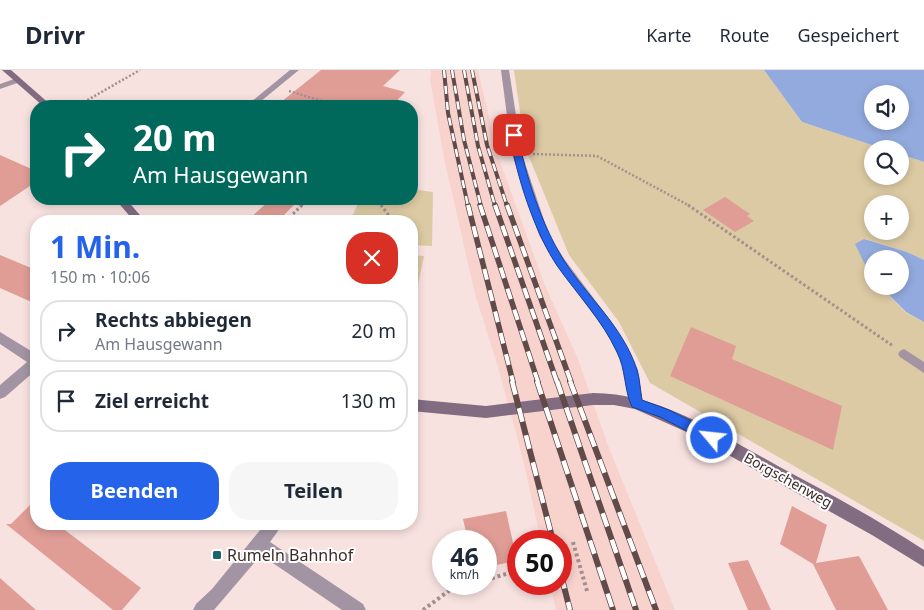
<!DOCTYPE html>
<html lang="de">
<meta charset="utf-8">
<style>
:root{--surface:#fff;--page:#f6f6f7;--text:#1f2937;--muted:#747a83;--line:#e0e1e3;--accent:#2563eb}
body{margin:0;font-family:"Noto Sans",sans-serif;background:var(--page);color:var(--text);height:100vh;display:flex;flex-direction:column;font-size:19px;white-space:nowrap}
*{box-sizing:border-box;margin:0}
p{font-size:16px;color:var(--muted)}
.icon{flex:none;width:28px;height:28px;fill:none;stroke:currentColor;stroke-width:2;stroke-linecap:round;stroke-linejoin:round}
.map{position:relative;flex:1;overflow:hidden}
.side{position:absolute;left:30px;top:145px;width:388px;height:315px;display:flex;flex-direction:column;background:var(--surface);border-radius:20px;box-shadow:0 2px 8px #0003}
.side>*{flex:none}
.top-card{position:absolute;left:30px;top:30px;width:388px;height:105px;border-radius:20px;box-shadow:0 2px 8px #0003;background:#00695c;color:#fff;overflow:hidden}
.controls{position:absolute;left:864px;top:15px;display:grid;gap:10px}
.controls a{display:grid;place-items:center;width:45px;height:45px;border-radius:50%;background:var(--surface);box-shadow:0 2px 8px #0003;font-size:25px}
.speed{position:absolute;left:432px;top:460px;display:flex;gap:10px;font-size:25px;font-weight:700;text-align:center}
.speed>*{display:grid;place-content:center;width:65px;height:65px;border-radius:50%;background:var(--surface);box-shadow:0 2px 8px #0003;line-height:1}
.speed small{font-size:12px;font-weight:400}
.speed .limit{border:8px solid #d22;background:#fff;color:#111}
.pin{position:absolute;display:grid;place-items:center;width:42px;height:42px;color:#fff;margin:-21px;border-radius:10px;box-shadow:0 2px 8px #0006}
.me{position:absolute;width:55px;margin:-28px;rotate:298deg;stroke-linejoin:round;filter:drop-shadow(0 0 4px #0008)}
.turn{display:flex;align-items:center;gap:18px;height:105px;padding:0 20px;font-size:22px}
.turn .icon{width:65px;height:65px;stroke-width:2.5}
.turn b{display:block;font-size:35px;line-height:42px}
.round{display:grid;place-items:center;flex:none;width:52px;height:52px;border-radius:20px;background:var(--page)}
.overview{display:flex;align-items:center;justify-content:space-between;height:85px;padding:0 20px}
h1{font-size:30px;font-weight:700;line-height:38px;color:var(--accent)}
.primary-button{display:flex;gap:10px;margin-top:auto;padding:10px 20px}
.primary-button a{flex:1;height:58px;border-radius:20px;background:var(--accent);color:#fff;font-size:20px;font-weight:700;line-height:58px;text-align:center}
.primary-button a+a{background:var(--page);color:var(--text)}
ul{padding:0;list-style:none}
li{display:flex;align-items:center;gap:15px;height:62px;margin:0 10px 8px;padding:0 10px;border:2px solid var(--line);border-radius:20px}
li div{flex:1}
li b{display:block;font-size:19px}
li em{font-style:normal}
header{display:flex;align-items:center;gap:30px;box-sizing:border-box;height:70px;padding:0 25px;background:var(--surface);border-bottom:1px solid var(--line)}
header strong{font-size:24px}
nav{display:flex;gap:28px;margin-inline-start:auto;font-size:18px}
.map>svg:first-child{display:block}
.built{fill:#f8d3ce}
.green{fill:#dccaa4;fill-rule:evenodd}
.water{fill:#93aade;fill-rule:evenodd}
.building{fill:#df9d96}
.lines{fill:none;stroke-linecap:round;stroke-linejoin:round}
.path-far2{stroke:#a48f8d;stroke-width:2.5;stroke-dasharray:2 2;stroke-linecap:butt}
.path-far1{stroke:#a48f8d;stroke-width:3;stroke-dasharray:2.5 2.5;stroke-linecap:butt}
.path{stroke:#a48f8d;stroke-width:4;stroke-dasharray:3 3;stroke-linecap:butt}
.service{fill:#a394a3;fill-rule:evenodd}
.minor{fill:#a394a3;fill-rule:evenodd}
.secondary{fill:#816c82;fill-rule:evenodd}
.rail-far2-casing{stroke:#604b49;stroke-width:4}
.rail-far1-casing{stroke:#604b49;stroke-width:5.5}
.rail-casing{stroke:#604b49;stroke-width:6}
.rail-far2{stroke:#fff;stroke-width:2.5;stroke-dasharray:8;stroke-linecap:butt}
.rail-far1{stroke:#fff;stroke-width:4;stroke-dasharray:11;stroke-linecap:butt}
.rail{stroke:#fff;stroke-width:4.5;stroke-dasharray:14;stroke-linecap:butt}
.route{fill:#2563eb;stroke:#184099}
.poi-dot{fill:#18656d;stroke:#fff;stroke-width:2}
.labels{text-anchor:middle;stroke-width:4;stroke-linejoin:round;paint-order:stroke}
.street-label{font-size:14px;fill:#3e2a28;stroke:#fff}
.near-poi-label{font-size:16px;fill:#3e2a28;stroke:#fff;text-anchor:start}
</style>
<header>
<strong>Drivr</strong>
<nav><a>Karte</a><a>Route</a><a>Gespeichert</a></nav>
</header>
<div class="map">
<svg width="924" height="540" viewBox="0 0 924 540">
<rect width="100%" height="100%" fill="#f8e2e0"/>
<polygon class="built" points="431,0 478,0 498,86 544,213 578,289 607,373 675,540 556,540 550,514 561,514 561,471 541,471 522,386 498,297 475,224 445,93 430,10"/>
<g class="green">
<path d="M514,0h250l38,52 82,27h-12v27h28v-22l24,8v98l-17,-8 -42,-13 7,47h8l25,26 19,10v219l-274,-158 -31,-61 -50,-67 -44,-108zM872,134h28v27h-28z"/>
<polygon points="411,119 433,122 432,176 411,175 411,151 350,151 360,129 411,129"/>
<polygon points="411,185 424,186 415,229 411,229"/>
</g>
<g class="water">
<path d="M764,0h160v92l-24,-8v-5h-16l-82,-27zM872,24h28v27h-28z"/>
<polygon points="864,169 907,182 924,190 924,252 906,242 880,216 900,216 900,189 872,189 872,209 855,174"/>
</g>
<g class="building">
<polygon points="321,0 400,0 383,16 405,22 392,36 276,36"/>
<polygon points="0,85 36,101 36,112 0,136"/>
<polygon points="725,127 750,144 747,146 754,151 735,162 703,140"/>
<polygon points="271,129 280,129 295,134 278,151 247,151"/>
<polygon points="0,185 36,200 36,234 0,218"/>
<polygon points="691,257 736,276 732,289 842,336 833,380 670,306"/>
<polygon points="36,429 36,454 57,454 141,518 122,540 113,540 6,454 11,454"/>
<polygon points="792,436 827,455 816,493 859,486 888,540 836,540 813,494 780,474"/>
<polygon points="506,441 517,491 486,497 486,471 468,471 463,449"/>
<polygon points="748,490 752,499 771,540 748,540 728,493"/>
<polygon points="0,508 36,540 0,540"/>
</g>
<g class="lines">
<g class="path-far2">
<polyline points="289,21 338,36"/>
<polyline points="77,36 140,0"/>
<polyline points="533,84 597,86 690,136"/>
<polyline points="377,129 382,136"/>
<polyline points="301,136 308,129"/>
</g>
<g class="path-far1">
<polyline points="381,135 390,147 387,151"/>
<polyline points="688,135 893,276"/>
<polyline points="286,151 302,135"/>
</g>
<g class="path">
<polyline points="573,472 587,521"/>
<polyline points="486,510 519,500"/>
<polyline points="423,540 454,517 470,514"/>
</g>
<polygon class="service" points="904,279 924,292 924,303 900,287 898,284 900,281"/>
<g class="minor">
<polygon points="290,0 299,0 255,36 246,36"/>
<polygon points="501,0 509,0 522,84 549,165 565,190 613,254 627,277 638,300 643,333 641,337 636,339 631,337 624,300 617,283 605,260 557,196 539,165 512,84"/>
<polygon points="17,8 20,8 20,12 0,19 0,14"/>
<polygon points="0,262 36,284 36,300 5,327 0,329 0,315 27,292 0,274"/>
<polygon points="265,454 283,454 270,472 363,534 366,540 342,540 261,485 214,540 193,540 196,534 212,519"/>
</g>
<g class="secondary">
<polygon points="2,0 11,0 52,36 43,36"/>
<polygon points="115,129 126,129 145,151 134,151"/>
<path d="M593,323c67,0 128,42 185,73 50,27 99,53 146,84v17l-52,-32 -181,-101 -56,-25 -21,-4h-21l-107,13 -75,-7v-12l75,7z"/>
</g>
<g class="rail-far2-casing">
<g id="rail-far2">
<polyline points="444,0 448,43 468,136"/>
<polyline points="452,0 464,70 481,136"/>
<polyline points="464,0 478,76 495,136"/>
<polyline points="472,0 487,75 507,136"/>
</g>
</g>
<g class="rail-far1-casing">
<g id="rail-far1">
<polyline points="468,135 513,312"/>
<polyline points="480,135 538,312"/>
<polyline points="495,135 557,312"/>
<polyline points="507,135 571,312"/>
</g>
</g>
<g class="rail-casing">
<g id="rail">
<polyline points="512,311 553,471"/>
<polyline points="537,311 613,540"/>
<polyline points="557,311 636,540"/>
<polyline points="570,311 656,540"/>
<polyline points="561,505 570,540"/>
</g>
</g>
<use href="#rail-far2" class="rail-far2"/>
<use href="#rail-far1" class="rail-far1"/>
<use href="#rail" class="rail"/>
</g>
<path class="route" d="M514,62l4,3c7,40 24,90 45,124 24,38 60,67 74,111 3,9 3,20 5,30l27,10 48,24 2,4 -2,4 -5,2 -4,-2 -48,-25 -28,-10c-8,-17 -6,-37 -15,-55 -15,-32 -39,-57 -59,-85 -23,-33 -42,-92 -48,-132z"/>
<rect class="poi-dot" x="212" y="480" width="10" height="10" rx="2.5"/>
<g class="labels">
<g class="street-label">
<text transform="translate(788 410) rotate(29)" y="5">Borgschenweg</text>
</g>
<g class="near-poi-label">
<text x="227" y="491">Rumeln Bahnhof</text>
</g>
</g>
</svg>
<div class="controls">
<a><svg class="icon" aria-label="sound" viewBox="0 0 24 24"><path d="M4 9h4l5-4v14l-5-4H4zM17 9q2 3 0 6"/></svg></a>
<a><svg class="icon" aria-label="search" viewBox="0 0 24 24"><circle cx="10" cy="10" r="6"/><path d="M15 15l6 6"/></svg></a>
<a>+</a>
<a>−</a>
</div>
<div class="speed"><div>46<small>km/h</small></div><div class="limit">50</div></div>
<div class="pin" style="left:514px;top:65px;background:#d93025"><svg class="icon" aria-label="arrive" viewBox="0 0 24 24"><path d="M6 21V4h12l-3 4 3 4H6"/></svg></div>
<svg class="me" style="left:712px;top:368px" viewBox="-20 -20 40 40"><circle r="17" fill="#2563eb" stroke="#fff" stroke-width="3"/><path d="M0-11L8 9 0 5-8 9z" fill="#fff"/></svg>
<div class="top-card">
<div class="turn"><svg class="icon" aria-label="right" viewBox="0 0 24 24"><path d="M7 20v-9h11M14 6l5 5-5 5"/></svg><div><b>20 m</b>Am Hausgewann</div></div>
</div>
<section class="side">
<div class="overview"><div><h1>1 Min.</h1><p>150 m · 10:06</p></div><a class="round" style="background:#d93025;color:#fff"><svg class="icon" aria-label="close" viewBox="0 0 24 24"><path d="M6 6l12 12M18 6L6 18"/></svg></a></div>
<ul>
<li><svg class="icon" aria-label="right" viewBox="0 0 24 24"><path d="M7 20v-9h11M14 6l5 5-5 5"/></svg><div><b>Rechts abbiegen</b><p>Am Hausgewann</p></div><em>20 m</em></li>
<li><svg class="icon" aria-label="arrive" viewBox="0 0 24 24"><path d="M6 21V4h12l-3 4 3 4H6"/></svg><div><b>Ziel erreicht</b></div><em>130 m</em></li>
</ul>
<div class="primary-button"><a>Beenden</a><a>Teilen</a></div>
</section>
</div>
